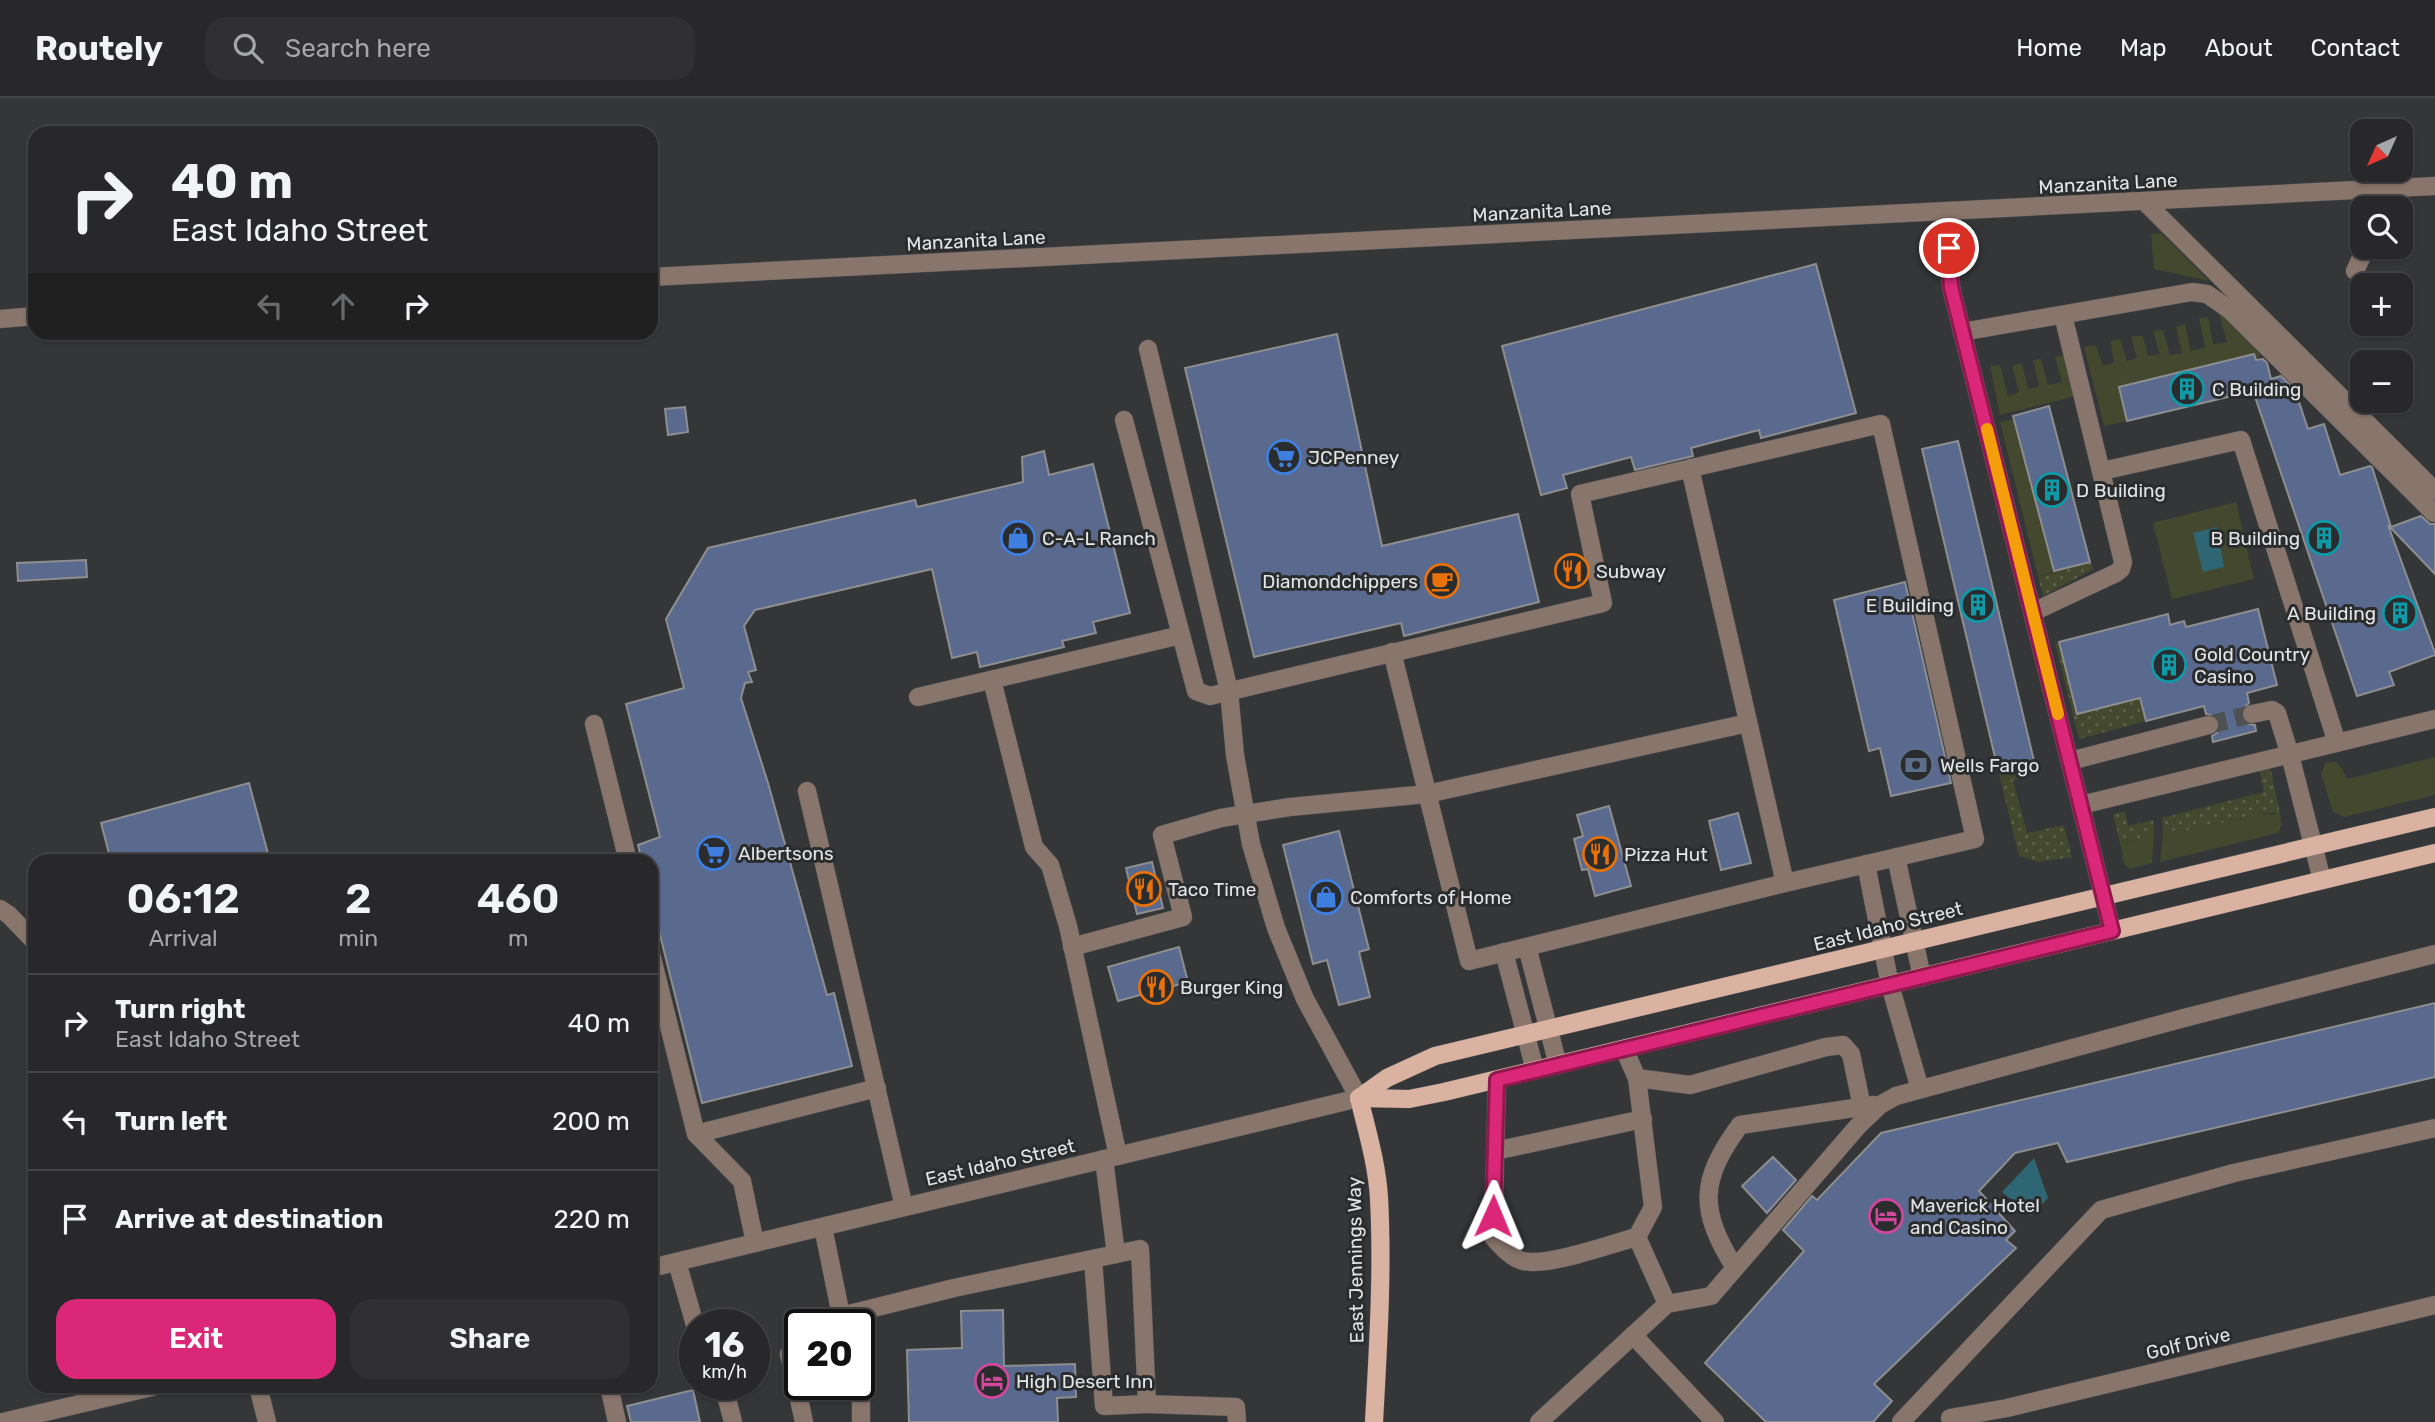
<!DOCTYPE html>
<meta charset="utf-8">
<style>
:root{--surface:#28282a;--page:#303032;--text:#f1f3f6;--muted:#a5a6a8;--line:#444447;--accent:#db2777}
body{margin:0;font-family:Rubik,sans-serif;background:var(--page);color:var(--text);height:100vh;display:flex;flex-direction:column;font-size:26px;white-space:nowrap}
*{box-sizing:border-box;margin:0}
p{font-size:23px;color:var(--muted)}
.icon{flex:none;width:38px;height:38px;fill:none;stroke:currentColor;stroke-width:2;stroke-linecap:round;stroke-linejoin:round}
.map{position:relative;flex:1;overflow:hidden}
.drawer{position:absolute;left:28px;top:756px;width:630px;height:539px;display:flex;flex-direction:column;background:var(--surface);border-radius:21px;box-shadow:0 2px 5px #0004,0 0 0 2px var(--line)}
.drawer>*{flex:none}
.guide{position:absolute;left:28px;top:28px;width:630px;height:214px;border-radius:21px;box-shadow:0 2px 5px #0004,0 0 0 2px var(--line);background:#28282a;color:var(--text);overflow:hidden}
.needle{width:46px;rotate:225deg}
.fabs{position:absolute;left:2350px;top:21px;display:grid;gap:14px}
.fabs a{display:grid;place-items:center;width:63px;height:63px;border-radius:14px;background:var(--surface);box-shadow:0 2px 5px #0004,0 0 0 2px var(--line);font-size:35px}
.speed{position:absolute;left:679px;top:1211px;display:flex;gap:14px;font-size:35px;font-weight:700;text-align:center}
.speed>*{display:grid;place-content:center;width:91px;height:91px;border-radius:50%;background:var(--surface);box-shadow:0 2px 5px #0004,0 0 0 2px var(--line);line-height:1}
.speed small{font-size:18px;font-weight:400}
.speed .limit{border:4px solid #111;border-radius:10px;background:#fff;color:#111}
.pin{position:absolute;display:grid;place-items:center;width:60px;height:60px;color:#fff;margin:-30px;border:4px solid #fff;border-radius:50%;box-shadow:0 2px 7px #0007}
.me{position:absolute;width:77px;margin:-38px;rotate:1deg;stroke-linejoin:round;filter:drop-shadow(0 0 5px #0008)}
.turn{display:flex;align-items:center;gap:24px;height:147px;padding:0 28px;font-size:32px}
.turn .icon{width:91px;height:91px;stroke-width:2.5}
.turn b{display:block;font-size:49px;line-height:60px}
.lanes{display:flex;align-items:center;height:66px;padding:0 28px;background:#0003;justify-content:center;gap:35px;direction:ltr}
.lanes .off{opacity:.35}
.eta{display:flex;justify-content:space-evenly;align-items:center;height:119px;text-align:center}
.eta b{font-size:42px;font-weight:600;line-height:49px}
.cta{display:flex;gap:14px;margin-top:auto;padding:14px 28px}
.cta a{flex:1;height:80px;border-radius:21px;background:var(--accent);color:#fff;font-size:28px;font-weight:600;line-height:80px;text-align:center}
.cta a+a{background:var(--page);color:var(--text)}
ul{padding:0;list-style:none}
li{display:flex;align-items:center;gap:21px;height:98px;padding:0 28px;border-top:2px solid var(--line)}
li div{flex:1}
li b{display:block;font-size:26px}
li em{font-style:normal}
header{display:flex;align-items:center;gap:42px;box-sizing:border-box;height:98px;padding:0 35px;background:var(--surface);border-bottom:2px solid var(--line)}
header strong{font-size:33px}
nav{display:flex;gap:38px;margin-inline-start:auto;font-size:24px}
.search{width:490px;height:63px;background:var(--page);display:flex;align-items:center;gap:18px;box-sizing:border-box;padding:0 24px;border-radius:21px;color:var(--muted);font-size:26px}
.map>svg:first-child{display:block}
.grass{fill:#43482e}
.garden{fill:url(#garden-dots)}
.water{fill:#2f6673}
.building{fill:#5a698e;stroke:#8d8e90;stroke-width:2}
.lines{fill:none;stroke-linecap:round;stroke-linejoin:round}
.minor-tunnel{stroke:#4f5052;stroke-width:18;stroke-dasharray:18 9;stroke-linecap:butt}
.minor-casing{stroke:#515254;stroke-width:19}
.major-casing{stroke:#515254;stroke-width:19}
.minor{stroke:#88756c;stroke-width:18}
.major{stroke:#dab2a1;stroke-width:18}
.route-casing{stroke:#8e194d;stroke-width:18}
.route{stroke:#db2777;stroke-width:12}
.slow{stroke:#f59e0b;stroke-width:12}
.labels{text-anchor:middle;stroke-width:6;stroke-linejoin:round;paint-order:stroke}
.street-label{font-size:19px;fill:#e4e5e6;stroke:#2b2c2e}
.poi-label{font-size:19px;fill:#e4e5e6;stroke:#2b2c2e;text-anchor:start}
</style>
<header>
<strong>Routely</strong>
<div class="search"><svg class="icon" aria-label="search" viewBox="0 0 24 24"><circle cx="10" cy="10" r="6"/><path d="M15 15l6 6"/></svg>Search here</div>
<nav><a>Home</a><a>Map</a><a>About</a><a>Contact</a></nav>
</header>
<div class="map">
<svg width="2435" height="1324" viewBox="0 0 2435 1324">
<defs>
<pattern id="garden-dots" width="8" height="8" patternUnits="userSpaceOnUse" patternTransform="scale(1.75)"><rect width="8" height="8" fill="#43482e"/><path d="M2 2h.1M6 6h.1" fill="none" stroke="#5e624c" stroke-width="1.8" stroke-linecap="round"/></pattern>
</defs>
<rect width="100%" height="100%" fill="#353638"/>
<g class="grass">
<polygon points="2161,135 2209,183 2154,171 2151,136"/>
<polygon points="2219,215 2224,217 2259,253 2260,258 2256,262 2254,256 2120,289 2127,323 2104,328 2084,249 2096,247 2103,268 2114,264 2110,243 2120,241 2127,263 2137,260 2131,238 2143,238 2148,258 2160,256 2153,233 2163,232 2170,257 2182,255 2176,229 2185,226 2191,253 2205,250 2199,220 2208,219 2213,246 2227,244"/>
<polygon points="2063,257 2076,298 2000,317 1990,268 2000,267 2008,298 2019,294 2012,268 2022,265 2028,291 2039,288 2033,262 2041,261 2048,287 2062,284 2055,259"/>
<polygon points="2014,321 2054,473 2038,479 2000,324"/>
<polygon points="2236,404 2254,481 2172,501 2153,425"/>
<polygon points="2435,659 2435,697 2344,719 2333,714 2321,675 2326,665 2336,663 2341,669 2347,681"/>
<polygon points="2258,715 2279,717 2282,726 2278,735 2160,764 2163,733 2197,732 2209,726 2230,724"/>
<polygon points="2154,735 2152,765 2130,771 2124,766 2121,749 2131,743"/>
</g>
<g class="garden">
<polygon points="2090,464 2094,471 2043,498 2038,479"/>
<polygon points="2059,544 2140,600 2146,623 2079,641 2055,545"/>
<polygon points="2034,663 2037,674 2013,682 2027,735 2064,727 2072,759 2039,764 2019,758 1998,672"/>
<polygon points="2269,664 2281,720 2275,715 2258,715 2230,724 2209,726 2197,732 2163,733 2162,720 2264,694 2258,667"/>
<polygon points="2125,713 2128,728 2153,722 2154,735 2131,743 2121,749 2113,716"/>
</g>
<g class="water">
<polygon points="2217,429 2224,469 2203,474 2193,435"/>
<polygon points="2034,1060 2048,1100 2031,1118 2002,1094"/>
</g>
<g class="building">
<polygon points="1816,166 1856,315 1761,340 1759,332 1691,350 1693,358 1635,372 1631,359 1563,377 1567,390 1541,397 1502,248"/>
<polygon points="1337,236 1382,448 1518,416 1539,504 1404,538 1401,525 1254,559 1185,270"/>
<polygon points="2254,256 2256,262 2263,261 2267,265 2271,281 2281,278 2295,292 2308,331 2324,326 2340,377 2370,368 2372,369 2391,429 2421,418 2430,426 2435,426 2435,476 2388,427 2435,555 2435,557 2389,574 2394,587 2357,598 2253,293 2127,323 2119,289"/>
<polygon points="2049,308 2090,464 2054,473 2013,318"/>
<polygon points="685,309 688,334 668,337 665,311"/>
<polygon points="1958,343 2034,663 1998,672 1922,351"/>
<polygon points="1044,353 1049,377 1093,366 1130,515 1093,524 1096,535 1062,543 1064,549 980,569 977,554 952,560 932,471 755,512 744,528 756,572 748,574 752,584 745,585 741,600 768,685 827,897 834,895 852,968 702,1005 651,801 651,763 642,763 638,747 660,739 626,606 684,590 666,521 708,450 915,402 917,409 1023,384 1022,359"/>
<polygon points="86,462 87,479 18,483 17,465"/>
<polygon points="1905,484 1951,685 1891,698 1880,650 1869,653 1834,502"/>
<polygon points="2258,511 2277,587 2247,595 2249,605 2242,612 2241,619 2248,626 2255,627 2256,633 2213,644 2212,638 2217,635 2220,625 2217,619 2206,616 2204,608 2146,623 2140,600 2077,616 2059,544 2168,516 2170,527 2184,523 2186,529"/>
<polygon points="249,685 270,763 111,763 101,725"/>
<polygon points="1609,708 1631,788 1595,798 1588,771 1582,772 1574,741 1583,738 1577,717"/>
<polygon points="1738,715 1751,765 1721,772 1709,723"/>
<polygon points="1339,733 1369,851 1359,854 1370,899 1339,907 1327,862 1313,866 1283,747"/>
<polygon points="1152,764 1163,810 1137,816 1126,770"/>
<polygon points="1179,849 1188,884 1118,903 1108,869"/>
<polygon points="2435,905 2435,979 2067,1064 2058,1045 2015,1055 1979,1093 2015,1133 2006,1142 2016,1150 1874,1286 1892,1303 1873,1324 1766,1324 1705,1265 1804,1153 1783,1132 1812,1098 1817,1102 1881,1035"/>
<polygon points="1773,1059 1796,1082 1767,1115 1742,1088"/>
<polygon points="1003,1212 1004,1268 1075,1266 1076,1299 1057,1300 1058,1324 909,1324 907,1252 962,1250 961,1213"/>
<polygon points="693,1292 700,1324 631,1324 627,1308"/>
</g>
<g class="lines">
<polyline class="minor-tunnel" points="2209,627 2252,616"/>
<g class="minor-casing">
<g id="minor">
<polyline points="2145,104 2435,393"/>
<polyline points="2383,110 2392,91"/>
<polyline points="1949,151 1951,189 2112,833"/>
<polyline points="2355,173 2366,149"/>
<polyline points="651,179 2435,88"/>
<polyline points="0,221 35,218"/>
<polyline points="1962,234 2192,194 2207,196 2230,212 2434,415"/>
<polyline points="1124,322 1196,593 1210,598 1603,505 1580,396 1881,326 1975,741 1785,785 1690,370"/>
<polyline points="2102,373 2241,342 2337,645"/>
<polyline points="2033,514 2116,475 2121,471 2123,464 2063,217"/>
<polyline points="1392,554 1469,863 1785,785"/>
<polyline points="992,582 1034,749 1050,767 1068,828 1118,1058"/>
<polyline points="918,599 1181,537"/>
<polyline points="2252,616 2272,612 2277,615 2290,657 2322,782"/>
<polyline points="594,626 628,763"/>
<polyline points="2070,663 2209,627"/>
<polyline points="807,693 904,1109"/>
<polyline points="2081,707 2435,621"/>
<polyline points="1896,759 1922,879"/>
<polyline points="1866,766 1890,887 1920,991"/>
<polyline points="0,811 9,817 35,844"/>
<polyline points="1072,849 1183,819 1162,737 1221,720 1290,709 1427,696 1748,625"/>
<polyline points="1527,849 1558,967"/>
<polyline points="1504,854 1535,972"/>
<polyline points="651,856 696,1036 742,1083 755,1145"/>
<polyline points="1624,951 1637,980 1690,987 1826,949 1843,947 1851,956 1862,1009"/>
<polyline points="1637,980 1653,1109 1637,1139 1667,1206"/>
<path d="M1497,982l-4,157c8,9 18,21 30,24 25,6 87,-17 114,-24"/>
<polyline points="696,1036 877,990"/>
<polyline points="1495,1053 1643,1021"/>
<polyline points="1104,1061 1116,1156"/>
<polyline points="823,1129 843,1227"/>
<polyline points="1093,1161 1104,1308 1147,1306"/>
<polyline points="677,1164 695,1227"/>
<polyline points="651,1170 1359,1000 1305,901 1276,830 1251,746 1235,657 1229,593 1148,251"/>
<path d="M1735,1170c-36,-58 -36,-87 5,-143l134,-20"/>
<polyline points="841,1218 954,1190 1140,1151 1147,1306 1236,1309 1237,1324"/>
<polyline points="1633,1237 1715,1324"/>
<polyline points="800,1253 789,1256 804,1324"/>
<polyline points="723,1286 733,1324"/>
<polyline points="857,1286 861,1305 861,1324"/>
<polyline points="258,1288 267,1324"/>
<polyline points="609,1288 617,1324"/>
<polyline points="1950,1320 2007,1310 2435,1207"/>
<polyline points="3,1324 156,1288"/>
<polyline points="1539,1324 1667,1206 1711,1198 1858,1028 1880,1007 1896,998 2184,920 2435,856"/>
<polyline points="1901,1324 2101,1112 2234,1075 2435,1030"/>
</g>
</g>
<g class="major-casing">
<g id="major">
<polyline points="1359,1000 1387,980 1435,958 2435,719"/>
<polyline points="1359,1000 1409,1001 1444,994 2435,755"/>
<path d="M1359,1000c8,33 18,66 20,100 4,74 -1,150 -5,224"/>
</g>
</g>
<use href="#minor" class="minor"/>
<use href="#major" class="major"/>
</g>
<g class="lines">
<g class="route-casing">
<polyline id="route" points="1493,1118 1497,982 2112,833 1951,189 1949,150"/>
</g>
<use href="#route" class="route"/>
<polyline class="slow" points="1987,331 2058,616"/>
</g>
<defs>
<g id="building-ring" transform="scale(1.75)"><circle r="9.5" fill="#2b2c2e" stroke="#0f9aa8" stroke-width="1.5"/><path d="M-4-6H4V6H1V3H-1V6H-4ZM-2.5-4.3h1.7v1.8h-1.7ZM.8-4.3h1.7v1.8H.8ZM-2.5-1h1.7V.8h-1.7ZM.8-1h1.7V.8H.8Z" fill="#0f9aa8"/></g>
<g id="supermarket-ring" transform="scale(1.75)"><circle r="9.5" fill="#2b2c2e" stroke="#3f7fe0" stroke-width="1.5"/><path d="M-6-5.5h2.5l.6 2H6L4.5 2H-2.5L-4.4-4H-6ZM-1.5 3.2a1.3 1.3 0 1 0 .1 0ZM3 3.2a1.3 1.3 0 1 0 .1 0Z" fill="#3f7fe0"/></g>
<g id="shop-ring" transform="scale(1.75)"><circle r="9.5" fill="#2b2c2e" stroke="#3f7fe0" stroke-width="1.5"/><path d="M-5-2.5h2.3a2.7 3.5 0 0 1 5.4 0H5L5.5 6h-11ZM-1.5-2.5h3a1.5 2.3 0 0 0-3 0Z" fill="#3f7fe0"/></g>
<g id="restaurant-ring" transform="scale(1.75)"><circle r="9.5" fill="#2b2c2e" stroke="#e8710a" stroke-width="1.5"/><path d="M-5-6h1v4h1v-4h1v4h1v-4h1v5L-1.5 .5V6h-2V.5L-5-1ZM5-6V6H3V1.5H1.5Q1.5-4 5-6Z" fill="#e8710a"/></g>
<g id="cafe-ring" transform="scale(1.75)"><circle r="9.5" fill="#2b2c2e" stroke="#e8710a" stroke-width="1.5"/><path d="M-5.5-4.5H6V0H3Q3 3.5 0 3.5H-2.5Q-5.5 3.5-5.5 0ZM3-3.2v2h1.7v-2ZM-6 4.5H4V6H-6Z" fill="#e8710a"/></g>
<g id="bank-ring" transform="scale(1.75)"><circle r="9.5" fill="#2b2c2e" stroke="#5c6f8a" stroke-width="1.5"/><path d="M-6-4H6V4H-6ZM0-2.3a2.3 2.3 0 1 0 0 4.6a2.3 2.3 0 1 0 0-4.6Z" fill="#5c6f8a"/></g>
<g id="hotel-ring" transform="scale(1.75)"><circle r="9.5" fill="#2b2c2e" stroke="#d1479c" stroke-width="1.5"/><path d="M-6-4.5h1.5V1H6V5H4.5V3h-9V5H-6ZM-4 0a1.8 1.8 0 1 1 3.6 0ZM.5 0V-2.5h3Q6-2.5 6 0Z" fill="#d1479c"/></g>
</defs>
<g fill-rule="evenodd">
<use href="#building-ring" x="2187" y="291"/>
<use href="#supermarket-ring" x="1284" y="359"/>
<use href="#building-ring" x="2052" y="392"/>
<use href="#shop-ring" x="1018" y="440"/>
<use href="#building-ring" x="2324" y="440"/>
<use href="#restaurant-ring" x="1572" y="473"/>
<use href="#cafe-ring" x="1442" y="483"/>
<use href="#building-ring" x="1978" y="507"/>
<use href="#building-ring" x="2400" y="515"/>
<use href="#building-ring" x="2169" y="567"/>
<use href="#bank-ring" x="1916" y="667"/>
<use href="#supermarket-ring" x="714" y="755"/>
<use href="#restaurant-ring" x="1600" y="756"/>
<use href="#restaurant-ring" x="1144" y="791"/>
<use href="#shop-ring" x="1326" y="799"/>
<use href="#restaurant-ring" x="1156" y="889"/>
<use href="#hotel-ring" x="1886" y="1118"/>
<use href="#hotel-ring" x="992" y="1283"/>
</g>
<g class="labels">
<g class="street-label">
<text transform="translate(2108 85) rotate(-3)" y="7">Manzanita Lane</text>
<text transform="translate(1542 113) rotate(-3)" y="7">Manzanita Lane</text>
<text transform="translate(976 142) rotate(-3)" y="7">Manzanita Lane</text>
<text transform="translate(1888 828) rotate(-14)" y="7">East Idaho Street</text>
<text transform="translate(1000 1064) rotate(-13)" y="7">East Idaho Street</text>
<text transform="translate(1355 1162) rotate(-91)" y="7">East Jennings Way</text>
<text transform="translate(2188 1245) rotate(-13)" y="7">Golf Drive</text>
</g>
<g class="poi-label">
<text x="2212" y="298">C Building</text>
<text x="1308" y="366">JCPenney</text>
<text x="2076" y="399">D Building</text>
<text x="1042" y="447">C-A-L Ranch</text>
<text x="2300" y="447" text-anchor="end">B Building</text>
<text x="1596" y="480">Subway</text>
<text x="1418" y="490" text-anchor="end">Diamondchippers</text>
<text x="1954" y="514" text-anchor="end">E Building</text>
<text x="2376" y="522" text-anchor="end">A Building</text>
<text x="2194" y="563">Gold Country<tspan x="2194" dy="22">Casino</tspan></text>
<text x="1940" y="674">Wells Fargo</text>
<text x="738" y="762">Albertsons</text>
<text x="1624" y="763">Pizza Hut</text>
<text x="1168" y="798">Taco Time</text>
<text x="1350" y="806">Comforts of Home</text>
<text x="1180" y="896">Burger King</text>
<text x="1910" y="1114">Maverick Hotel<tspan x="1910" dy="22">and Casino</tspan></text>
<text x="1016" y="1290">High Desert Inn</text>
</g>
</g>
</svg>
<div class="fabs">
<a><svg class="needle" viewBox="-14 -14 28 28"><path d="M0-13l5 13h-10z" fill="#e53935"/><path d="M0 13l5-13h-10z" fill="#a5a6a8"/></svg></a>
<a><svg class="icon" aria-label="search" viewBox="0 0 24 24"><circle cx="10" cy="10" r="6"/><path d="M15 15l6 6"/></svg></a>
<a>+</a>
<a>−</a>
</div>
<div class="speed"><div>16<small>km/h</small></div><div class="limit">20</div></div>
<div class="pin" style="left:1949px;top:150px;background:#d93025"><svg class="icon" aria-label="arrive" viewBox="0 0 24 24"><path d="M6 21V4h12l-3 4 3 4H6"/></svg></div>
<svg class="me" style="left:1493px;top:1118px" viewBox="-20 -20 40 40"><path d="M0-17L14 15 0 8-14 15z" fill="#db2777" stroke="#fff" stroke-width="4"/></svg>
<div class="guide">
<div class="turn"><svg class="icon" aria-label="right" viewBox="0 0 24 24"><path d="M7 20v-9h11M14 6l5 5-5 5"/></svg><div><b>40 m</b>East Idaho Street</div></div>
<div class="lanes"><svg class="icon off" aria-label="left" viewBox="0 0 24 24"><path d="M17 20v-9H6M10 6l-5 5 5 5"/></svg><svg class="icon off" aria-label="ahead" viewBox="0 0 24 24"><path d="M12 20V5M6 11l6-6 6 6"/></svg><svg class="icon" aria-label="right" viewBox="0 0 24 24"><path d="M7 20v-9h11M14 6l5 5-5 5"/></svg></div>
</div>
<section class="drawer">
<div class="eta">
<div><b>06:12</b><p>Arrival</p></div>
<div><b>2</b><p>min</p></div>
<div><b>460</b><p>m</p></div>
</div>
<ul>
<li><svg class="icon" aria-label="right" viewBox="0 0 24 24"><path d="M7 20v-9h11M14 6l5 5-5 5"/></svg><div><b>Turn right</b><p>East Idaho Street</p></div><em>40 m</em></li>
<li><svg class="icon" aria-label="left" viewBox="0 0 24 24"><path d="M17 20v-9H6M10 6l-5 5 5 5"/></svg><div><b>Turn left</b></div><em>200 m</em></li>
<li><svg class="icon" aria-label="arrive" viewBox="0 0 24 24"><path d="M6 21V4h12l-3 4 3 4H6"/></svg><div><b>Arrive at destination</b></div><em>220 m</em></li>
</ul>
<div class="cta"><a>Exit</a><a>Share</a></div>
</section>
</div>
